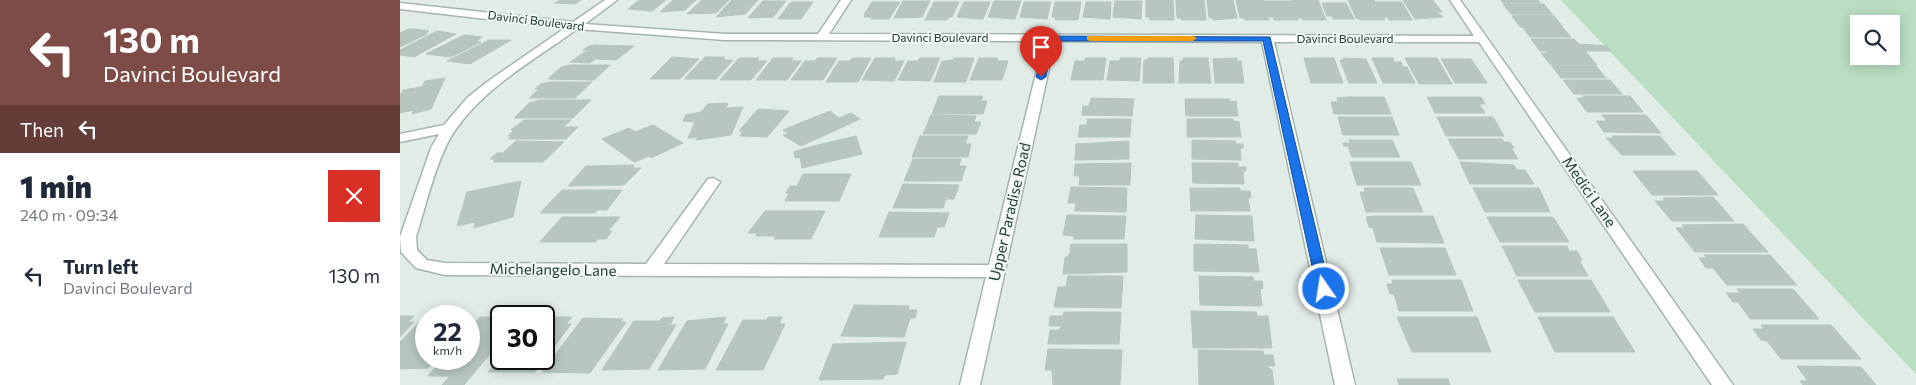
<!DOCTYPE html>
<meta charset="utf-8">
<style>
:root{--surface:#fff;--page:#f6f6f7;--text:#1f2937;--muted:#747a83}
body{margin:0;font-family:Commissioner,sans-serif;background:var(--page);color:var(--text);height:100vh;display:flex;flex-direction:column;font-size:19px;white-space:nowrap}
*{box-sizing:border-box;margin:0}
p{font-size:16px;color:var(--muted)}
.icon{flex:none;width:28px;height:28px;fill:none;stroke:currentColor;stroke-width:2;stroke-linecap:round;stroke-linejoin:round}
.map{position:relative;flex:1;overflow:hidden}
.side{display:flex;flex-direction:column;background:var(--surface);width:400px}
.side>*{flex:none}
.hud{background:#7e4c46;color:#fff;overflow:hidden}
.controls{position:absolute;left:1450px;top:15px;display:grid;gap:10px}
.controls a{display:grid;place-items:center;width:50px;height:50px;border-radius:0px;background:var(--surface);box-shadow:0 2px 12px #0003;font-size:25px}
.speed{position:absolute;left:15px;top:305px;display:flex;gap:10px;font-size:25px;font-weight:700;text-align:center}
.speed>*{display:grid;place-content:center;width:65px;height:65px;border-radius:50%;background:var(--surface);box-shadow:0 2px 12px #0003;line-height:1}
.speed small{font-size:12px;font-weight:400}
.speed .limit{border:2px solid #111;border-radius:8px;background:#fff;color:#111}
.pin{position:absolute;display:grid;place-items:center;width:42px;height:42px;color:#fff;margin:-51px -21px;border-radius:50% 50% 50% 0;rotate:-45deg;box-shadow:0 0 5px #0007}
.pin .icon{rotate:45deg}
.me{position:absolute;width:55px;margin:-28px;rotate:347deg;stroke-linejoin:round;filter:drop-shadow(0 0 4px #0008)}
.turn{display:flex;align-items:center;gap:18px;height:105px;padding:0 20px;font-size:22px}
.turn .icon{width:65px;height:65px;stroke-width:2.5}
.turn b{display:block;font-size:35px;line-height:42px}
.then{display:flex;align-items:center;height:48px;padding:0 20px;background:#0003;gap:10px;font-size:19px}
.round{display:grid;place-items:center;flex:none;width:52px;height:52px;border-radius:0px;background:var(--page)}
.headline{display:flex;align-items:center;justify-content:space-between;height:85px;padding:0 20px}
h1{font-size:30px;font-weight:800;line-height:38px}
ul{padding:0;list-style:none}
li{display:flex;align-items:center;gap:15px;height:75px;padding:0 20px}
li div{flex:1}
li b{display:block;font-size:19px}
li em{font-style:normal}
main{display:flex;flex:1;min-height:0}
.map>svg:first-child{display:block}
.green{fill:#badec2;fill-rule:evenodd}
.building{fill:#b7c7c0;stroke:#b4c6be}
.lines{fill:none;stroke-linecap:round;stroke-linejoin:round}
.minor-casing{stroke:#a5b4ae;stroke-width:3}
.minor{fill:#fff;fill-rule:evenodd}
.route{fill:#1a73e8;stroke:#114b97}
.slow{fill:#f59e0b}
.labels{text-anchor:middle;stroke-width:4;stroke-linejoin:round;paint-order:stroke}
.far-street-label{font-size:12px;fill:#223d34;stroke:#f2f9f5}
.street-label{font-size:15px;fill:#223d34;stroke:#f2f9f5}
</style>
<main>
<section class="side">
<div class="hud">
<div class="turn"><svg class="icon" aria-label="left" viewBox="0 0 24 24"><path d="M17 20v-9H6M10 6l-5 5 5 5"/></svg><div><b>130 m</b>Davinci Boulevard</div></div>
<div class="then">Then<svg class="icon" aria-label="left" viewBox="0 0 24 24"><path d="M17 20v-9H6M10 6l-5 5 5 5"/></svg></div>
</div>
<div class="headline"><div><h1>1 min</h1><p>240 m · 09:34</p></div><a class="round" style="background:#d93025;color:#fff"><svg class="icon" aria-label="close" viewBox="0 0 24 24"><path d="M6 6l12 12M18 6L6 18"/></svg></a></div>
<ul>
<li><svg class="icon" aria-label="left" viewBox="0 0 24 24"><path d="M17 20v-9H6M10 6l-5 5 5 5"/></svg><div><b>Turn left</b><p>Davinci Boulevard</p></div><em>130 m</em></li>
</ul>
</section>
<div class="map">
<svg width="1516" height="385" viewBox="0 0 1516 385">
<rect width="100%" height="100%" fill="#e2ece7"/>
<path class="green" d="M1161,0h355v374zM1459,24h32v32h-32z"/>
<g class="building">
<polygon points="160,0 181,0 175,4 155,3"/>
<polygon points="239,0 266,0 252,11 228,9"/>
<polygon points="273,0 296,0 285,10 260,12"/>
<polygon points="302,0 329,0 316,13 287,14"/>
<polygon points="332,0 358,0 345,14 316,17"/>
<polygon points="746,0 773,0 774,20 750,20 750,17 746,17"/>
<polygon points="776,0 804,0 806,20 782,20 781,18 777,18"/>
<polygon points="807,0 833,0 837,18 813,20 813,18 809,18"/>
<polygon points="836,0 863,0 869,20 845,20 844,18 840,18"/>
<polygon points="892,0 918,0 926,20 903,20 902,18 898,18"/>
<polygon points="948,0 974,0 985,20 961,20 956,18"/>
<polygon points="1003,0 1033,0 1042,12 1037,12 1043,17 1015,19"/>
<polygon points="1101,0 1138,0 1140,3 1103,3"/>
<polygon points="363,1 386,1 373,17 348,18"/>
<polygon points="503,1 530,1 522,17 494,18"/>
<polygon points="594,1 621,1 615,19 588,17"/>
<polygon points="715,1 742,1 741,19 713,17"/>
<polygon points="864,1 892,1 898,20 874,20 873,17 869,17"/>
<polygon points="391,2 413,2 401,19 378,19"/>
<polygon points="472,2 500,2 489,19 471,19 473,17 464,17 466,15 464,15"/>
<polygon points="534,2 559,2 552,17 549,17 547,20 525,20"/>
<polygon points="564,2 590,2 583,19 557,17"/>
<polygon points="624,2 651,2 647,19 620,17"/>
<polygon points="655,2 681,2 678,20 655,20 656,17 652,17"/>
<polygon points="686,2 711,2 710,19 683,17"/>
<polygon points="976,2 1002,2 1012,20 989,20 988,17 984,17"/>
<polygon points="922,3 946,3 954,19 933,19 932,16 927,16"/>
<polygon points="1103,4 1144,4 1152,14 1111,14"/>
<polygon points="1118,15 1153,15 1163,27 1120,27 1112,16"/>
<polygon points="1122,27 1162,27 1171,37 1130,37"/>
<polygon points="8,29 14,29 29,31 24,34 27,34 0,47 0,33"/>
<polygon points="37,31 56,34 14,57 0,55 0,50"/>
<polygon points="64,35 82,37 77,41 81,42 51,57 26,54"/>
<polygon points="1131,39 1174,39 1179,44 1207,46 1211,51 1140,51"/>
<polygon points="89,40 111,40 70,64 47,61"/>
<polygon points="196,45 234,46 216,60 195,59 190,63 170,62 188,50 183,50 189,46"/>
<polygon points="1147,51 1185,51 1197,65 1151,65 1141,53 1148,53"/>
<polygon points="272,57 299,59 280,79 250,79"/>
<polygon points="305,57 325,57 323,60 333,60 316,79 284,79"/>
<polygon points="339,58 359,58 357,61 367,61 351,80 320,80"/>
<polygon points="373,58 393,58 391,61 401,61 387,80 356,80"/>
<polygon points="417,58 437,58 423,80 391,80 405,61 415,61"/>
<polygon points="452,58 471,58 458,82 426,82 439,61 450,61"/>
<polygon points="475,58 495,58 494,61 504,61 494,81 462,80"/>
<polygon points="520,58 540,58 530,81 498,80 508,61 518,61"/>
<polygon points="554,58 574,58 566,82 534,82 542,61 553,60"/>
<polygon points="579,58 598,58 597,61 608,61 602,80 570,80"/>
<polygon points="685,58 706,58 703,80 671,80 675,61 685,61"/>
<polygon points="720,58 741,58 739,81 707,80 710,61 720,61"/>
<polygon points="748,58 773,58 774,83 743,83 744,60 748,60"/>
<polygon points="783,58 808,58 811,83 779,83 780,61 783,61"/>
<polygon points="837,58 837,61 841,61 844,83 815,83 813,59"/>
<polygon points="904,58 934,58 943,83 911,83"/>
<polygon points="943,58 966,59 977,83 949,83 940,60 944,60"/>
<polygon points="972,58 993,58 994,62 1001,62 1003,67 1007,67 1015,83 983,83"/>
<polygon points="1005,58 1037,58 1052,84 1019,84"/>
<polygon points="1041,59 1071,59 1087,83 1055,83"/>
<polygon points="170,65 210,65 194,80 148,79 161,67"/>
<polygon points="1152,66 1196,66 1206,78 1161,78"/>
<polygon points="45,78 31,109 12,114 14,110 0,113 0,96 3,90 22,87 25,81"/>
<polygon points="1163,80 1210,80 1222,94 1174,94"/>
<polygon points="150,82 192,82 175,98 129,98 139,89 135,89 141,84"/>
<polygon points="539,96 583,96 581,101 587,101 583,114 532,114"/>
<polygon points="1183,96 1230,96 1243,112 1187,112 1177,98 1184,98"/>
<polygon points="948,97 984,97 991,114 934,114 931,102 938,102 937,98"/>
<polygon points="1027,97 1081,97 1085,104 1079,104 1085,113 1035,113"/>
<polygon points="691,98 734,99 732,116 682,115 683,106 689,106"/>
<polygon points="785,99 830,99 830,102 836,101 838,116 786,116"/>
<polygon points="139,100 191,100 173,118 114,118 129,103"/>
<polygon points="325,103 328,104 325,108 343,107 331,135 296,140 298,137 288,138 295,122 283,121 286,115 301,112 308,104"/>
<polygon points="358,109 389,111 367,137 340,136 343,131 339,131"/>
<polygon points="430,111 439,118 451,113 460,119 401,146 383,135 388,134 383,130"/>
<polygon points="531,115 576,116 574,122 581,122 576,134 523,134"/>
<polygon points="1202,115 1246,115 1261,133 1204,132 1196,121 1207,121"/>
<polygon points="938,117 992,117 999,135 943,135"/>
<polygon points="1037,117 1093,117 1104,136 1046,136"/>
<polygon points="687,119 731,119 730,137 678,137 680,125 687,125"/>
<polygon points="787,119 833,119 833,121 839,122 841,137 787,137"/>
<polygon points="124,120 171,120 163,127 178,127 166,139 108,139 112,136 108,136 113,131 111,130"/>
<polygon points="253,125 283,143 251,158 249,156 234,162 202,139 229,128 235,132"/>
<polygon points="456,136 462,154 402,168 400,157 395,158 394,152 405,148"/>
<polygon points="520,136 568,136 565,144 571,144 568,157 512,157"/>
<polygon points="1212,136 1260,136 1276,155 1222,155 1206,138 1214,138"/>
<polygon points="1048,139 1102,139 1104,142 1110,142 1114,148 1111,148 1118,159 1059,159"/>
<polygon points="792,140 835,141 836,144 843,144 843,148 840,148 841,160 792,159"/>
<polygon points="949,140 992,140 1000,157 952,157 948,146 944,146 943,143 950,143"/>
<polygon points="116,141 164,142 143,162 93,162 96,159 90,159 97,153 106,153 104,152"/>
<polygon points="729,141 729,159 675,160 676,144"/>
<polygon points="513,159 561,159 559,166 566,166 561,181 504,181"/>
<polygon points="950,162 1011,162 1021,185 957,185"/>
<polygon points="1060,162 1114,165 1117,170 1125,170 1134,184 1070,184"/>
<polygon points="731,163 730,185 679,185 680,176 674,176 675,164"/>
<polygon points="792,163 838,163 838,167 846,167 846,171 843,171 844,184 793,183"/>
<polygon points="234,165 232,168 241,168 224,185 168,186 186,166"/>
<polygon points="1233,171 1297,171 1318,195 1252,195"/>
<polygon points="403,174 451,174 439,201 385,201 389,193 386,193 390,186 397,186"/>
<polygon points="121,181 113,217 74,228 75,222 57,226 67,192"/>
<polygon points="503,184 559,185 554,199 546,199 543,208 493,208"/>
<polygon points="671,187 727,188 726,212 675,211 676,203 668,203"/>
<polygon points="790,188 840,188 840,191 850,191 851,198 848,198 850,211 791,211"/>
<polygon points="964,188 1013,188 1023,212 966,212 960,192 965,192"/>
<polygon points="1073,188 1139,188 1150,212 1085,212"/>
<polygon points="162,190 222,190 207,210 197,210 195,213 140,213"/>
<polygon points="1313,197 1334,221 1272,221 1255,201 1265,201 1263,198"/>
<polygon points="365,211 425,211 411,239 374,239 376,236 356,236 357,233 348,233"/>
<polygon points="489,212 549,213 544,227 537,227 534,237 479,237"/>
<polygon points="667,215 726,216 724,239 674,239 674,236 663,235"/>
<polygon points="796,215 852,216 854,241 795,239"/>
<polygon points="973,216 1033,216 1044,243 977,242 973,228 969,227 966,217"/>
<polygon points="162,217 220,217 208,231 212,231 206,239 198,239 195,242 140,242"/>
<polygon points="1087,217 1153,217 1169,242 1100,242"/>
<polygon points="1343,224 1368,252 1295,252 1276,228 1285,228 1282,225"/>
<polygon points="671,244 727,244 727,272 663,274 665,258 670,254"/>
<polygon points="794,244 848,245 848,249 856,249 859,272 794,271"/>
<polygon points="1102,246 1167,246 1169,251 1177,251 1182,260 1179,260 1188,276 1117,276"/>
<polygon points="980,248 1045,248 1056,275 989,275"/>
<polygon points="1304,255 1370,255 1397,285 1327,285 1313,268 1306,268 1299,258 1307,258"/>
<polygon points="668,276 723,276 721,308 654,307 658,287 666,287"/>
<polygon points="799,276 853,277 854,281 862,281 863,289 860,288 862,306 800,305"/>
<polygon points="992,280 1061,280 1073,311 999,311 994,294 990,294 987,284 993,284"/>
<polygon points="1118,280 1191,280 1210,312 1135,312"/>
<polygon points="1337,289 1393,289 1419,319 1350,319 1338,302 1333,302 1326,293 1340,293"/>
<polygon points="454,305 509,306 508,310 517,310 515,318 510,318 504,337 441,336"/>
<polygon points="791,311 856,312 857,316 868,316 872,348 793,348"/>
<polygon points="664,312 721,312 719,344 648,344 650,330 659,330 662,326 649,326 650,316 663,316"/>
<polygon points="0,316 14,316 8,322 14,322 0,337"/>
<polygon points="24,317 26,317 26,359 36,359 28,368 0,369 0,342"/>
<polygon points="80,317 101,317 101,341 64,385 42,385 50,376 28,376 43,359 69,359 69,330"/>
<polygon points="156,317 172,317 166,324 171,324 135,372 88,372 101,356 101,359 144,359 144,320 154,320"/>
<polygon points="274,317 270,325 276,325 249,369 202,370 234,321 260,321 262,318"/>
<polygon points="326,317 323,324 328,324 305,369 258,370 287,321"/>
<polygon points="368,317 382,317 379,324 385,324 363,370 316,370 343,320 367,320"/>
<polygon points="997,317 1077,317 1091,352 1012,352"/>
<polygon points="1138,317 1213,317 1235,352 1155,352"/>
<polygon points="183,318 223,319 220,322 226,322 190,373 142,372"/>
<polygon points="1361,325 1431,325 1461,359 1381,359 1367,341 1361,340 1353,329 1364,329"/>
<polygon points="506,342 497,374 485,375 483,379 419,380 433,344"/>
<polygon points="648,349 722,350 720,385 653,385 652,370 645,370"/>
<polygon points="798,350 863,351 864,355 873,355 875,366 866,366 872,370 874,385 799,385"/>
<polygon points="1397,366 1461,367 1476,385 1403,385 1400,381 1408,381"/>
<polygon points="997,379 1048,379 1050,385 999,385"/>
</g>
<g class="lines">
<g class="minor-casing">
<path id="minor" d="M205,0h12l-32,24 140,10h93l23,-34h10l-22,34 645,2 -24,-36h10l273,385h-21l-233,-343h-205l81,343h-20l-73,-343 -207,-1 -75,344h-20l26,-108 -541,-2 -29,-7 -15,-16 -1,-15 31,-89 8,-14 -39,8v-8l44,-9 23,-27 20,-16 78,-54 -165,-19v-6l173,19zM177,29l148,11 319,1 -55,224 -325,-1 56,-82 -7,-4 -5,1 -62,85 -201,-1 -18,-3 -10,-10 -1,-13c10,-31 21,-82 40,-108 30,-43 80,-70 121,-100z"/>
</g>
<use href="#minor" class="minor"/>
</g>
<polygon class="route" points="647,36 870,37 930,289 928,292 919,292 917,289 863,41 653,41 646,77 641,80 636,77"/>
<polygon class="slow" points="687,36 793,36 797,38 793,41 690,41 687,40"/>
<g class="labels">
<g class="far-street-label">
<text transform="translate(136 21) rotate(7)" y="4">Davinci Boulevard</text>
<text x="540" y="42">Davinci Boulevard</text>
<text x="945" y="43">Davinci Boulevard</text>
</g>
<g class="street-label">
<text transform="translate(1189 192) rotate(55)" y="5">Medici Lane</text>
<text transform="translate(610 212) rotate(-77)" y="5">Upper Paradise Road</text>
<text transform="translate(153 270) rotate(1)" y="5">Michelangelo Lane</text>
</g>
</g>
</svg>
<div class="controls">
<a><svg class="icon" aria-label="search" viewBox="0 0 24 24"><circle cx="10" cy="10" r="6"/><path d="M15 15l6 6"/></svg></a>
</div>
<div class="speed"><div>22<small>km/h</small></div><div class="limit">30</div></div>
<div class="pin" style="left:641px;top:77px;background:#d93025"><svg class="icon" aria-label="arrive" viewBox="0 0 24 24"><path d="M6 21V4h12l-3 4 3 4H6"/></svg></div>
<svg class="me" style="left:924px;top:289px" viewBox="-20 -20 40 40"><circle r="17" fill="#1a73e8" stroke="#fff" stroke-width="3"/><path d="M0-11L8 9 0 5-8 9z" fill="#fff"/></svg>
</div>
</main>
